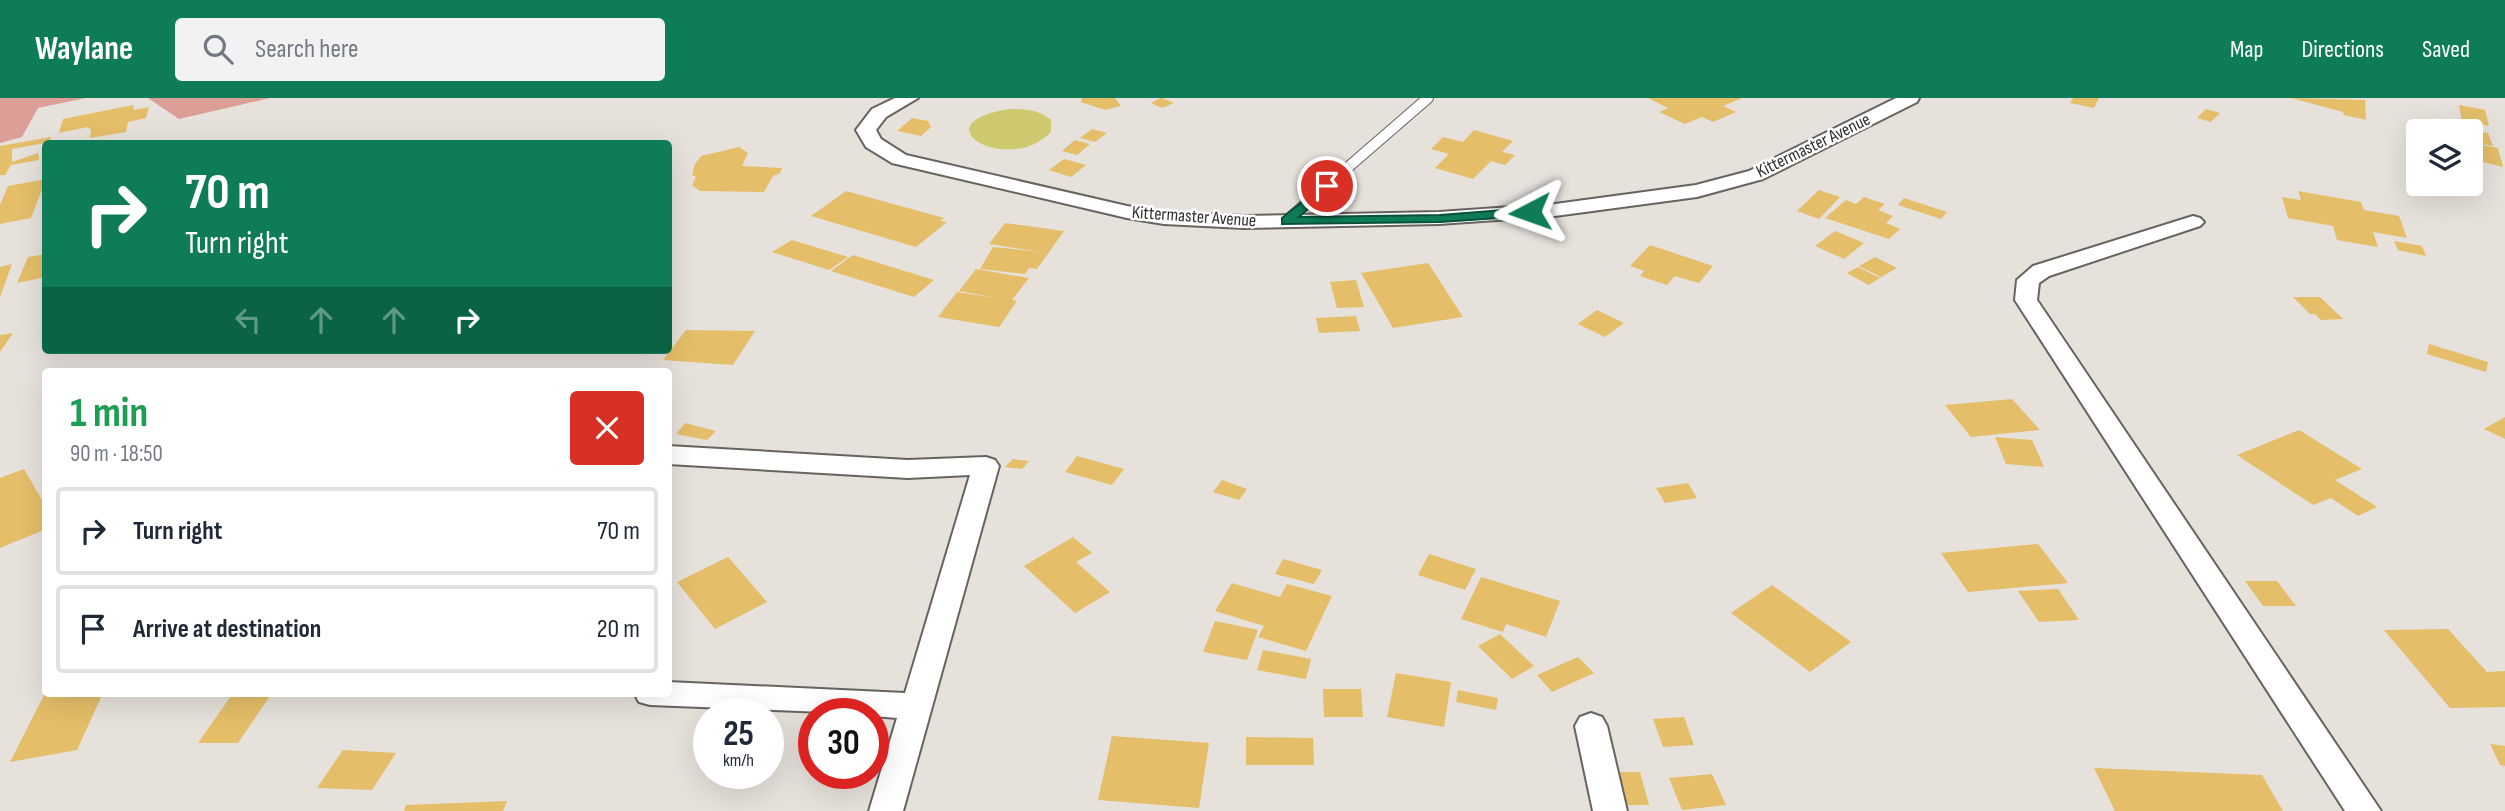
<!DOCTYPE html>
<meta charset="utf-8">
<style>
:root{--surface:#fff;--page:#f2f2f3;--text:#1f2937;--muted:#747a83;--line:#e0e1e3;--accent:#0e7c57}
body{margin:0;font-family:"Sofia Sans Condensed",sans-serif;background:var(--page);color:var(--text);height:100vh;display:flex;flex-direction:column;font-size:26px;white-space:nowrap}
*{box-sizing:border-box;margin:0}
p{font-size:23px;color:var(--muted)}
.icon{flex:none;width:38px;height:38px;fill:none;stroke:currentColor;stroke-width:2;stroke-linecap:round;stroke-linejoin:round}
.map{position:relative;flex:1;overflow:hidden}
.drawer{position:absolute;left:42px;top:270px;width:630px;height:329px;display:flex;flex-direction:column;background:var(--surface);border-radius:7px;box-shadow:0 7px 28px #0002}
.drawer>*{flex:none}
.banner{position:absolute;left:42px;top:42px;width:630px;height:214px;border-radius:7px;box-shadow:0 7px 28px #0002;background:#0e7c57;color:#fff;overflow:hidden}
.fabs{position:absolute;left:2406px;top:21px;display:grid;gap:14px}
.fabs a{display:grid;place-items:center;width:77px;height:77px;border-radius:7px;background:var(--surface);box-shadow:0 7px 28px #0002;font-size:35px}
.speed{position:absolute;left:693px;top:600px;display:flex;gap:14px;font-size:35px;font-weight:700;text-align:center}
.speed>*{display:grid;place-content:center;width:91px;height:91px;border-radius:50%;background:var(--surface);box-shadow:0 7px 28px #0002;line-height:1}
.speed small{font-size:18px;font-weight:400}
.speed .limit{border:10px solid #d22;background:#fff;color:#111}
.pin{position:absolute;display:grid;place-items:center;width:60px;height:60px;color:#fff;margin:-30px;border:4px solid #fff;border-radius:50%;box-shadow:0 2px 7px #0007}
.me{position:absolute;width:77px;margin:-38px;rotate:266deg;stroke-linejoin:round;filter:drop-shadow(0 0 5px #0008)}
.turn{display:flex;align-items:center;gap:24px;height:147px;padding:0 28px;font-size:32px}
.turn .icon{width:91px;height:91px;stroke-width:2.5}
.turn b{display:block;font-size:49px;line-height:60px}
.lanes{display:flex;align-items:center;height:66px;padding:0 28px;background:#0003;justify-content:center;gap:35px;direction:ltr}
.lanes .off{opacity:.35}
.round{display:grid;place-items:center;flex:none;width:74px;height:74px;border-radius:7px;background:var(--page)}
.summary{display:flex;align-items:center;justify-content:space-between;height:119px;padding:0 28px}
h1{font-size:42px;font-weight:700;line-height:52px;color:#1e9e55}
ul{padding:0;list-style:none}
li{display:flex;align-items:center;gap:21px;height:88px;margin:0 14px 10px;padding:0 14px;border:4px solid var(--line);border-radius:7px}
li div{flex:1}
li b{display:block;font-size:26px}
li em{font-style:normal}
header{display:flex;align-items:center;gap:42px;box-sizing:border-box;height:98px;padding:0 35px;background:var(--accent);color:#fff}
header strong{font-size:33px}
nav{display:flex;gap:38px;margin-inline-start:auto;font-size:24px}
.search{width:490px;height:63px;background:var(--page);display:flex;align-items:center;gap:18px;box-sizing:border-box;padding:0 24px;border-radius:7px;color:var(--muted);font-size:26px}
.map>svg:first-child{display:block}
.green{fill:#db9f97}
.water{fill:#cec86e}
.building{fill:#e4be69}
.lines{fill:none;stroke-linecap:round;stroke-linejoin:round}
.service-casing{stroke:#68635e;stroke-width:12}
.minor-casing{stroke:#68635e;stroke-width:4}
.service{stroke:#fff;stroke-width:10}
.minor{fill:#fff;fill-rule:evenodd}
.route{fill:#0e7c57;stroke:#095139;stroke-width:2}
.labels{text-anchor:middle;stroke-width:5;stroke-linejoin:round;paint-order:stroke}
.far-street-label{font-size:18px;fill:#312f2d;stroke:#fff}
</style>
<header>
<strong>Waylane</strong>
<div class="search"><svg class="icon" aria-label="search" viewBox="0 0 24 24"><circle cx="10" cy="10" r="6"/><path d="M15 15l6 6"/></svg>Search here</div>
<nav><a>Map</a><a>Directions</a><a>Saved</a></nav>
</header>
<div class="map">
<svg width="2505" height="713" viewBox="0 0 2505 713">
<rect width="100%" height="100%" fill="#e7e1db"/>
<g class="green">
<polygon points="0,0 86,0 38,10 22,39 0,45"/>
<polygon points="148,0 270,0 179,21"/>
</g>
<path class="water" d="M1010,11c15,0 29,1 41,11v12c-43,45 -135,-9 -41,-23z"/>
<g class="building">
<polygon points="1082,0 1115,0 1121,8 1105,12 1081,4"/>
<polygon points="1161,0 1162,0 1174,5 1162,10 1151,5"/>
<polygon points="1648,0 1742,0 1723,8 1736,14 1713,24 1702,19 1685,26 1659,14 1668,10"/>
<polygon points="2073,0 2099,0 2094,10 2070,5"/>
<polygon points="2291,0 2365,2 2366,22 2344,17 2343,14"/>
<polygon points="133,7 134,12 149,9 146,20 128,24 126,34 90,40 91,32 88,29 59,35 63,21"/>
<polygon points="2459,7 2485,12 2489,28 2462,23"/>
<polygon points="2206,11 2220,15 2211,24 2197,20"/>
<polygon points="912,20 928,23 931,29 921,38 897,33"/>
<polygon points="2462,30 2488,35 2493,48 2471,44 2471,32 2463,33"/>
<polygon points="1092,31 1107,35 1095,44 1080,40"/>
<polygon points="1474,32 1513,43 1502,54 1515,57 1505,67 1491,63 1473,81 1435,70 1449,56 1431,51 1443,39 1463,44"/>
<polygon points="51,39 50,44 12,51 12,64 38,55 39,62 11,67 5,77 0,77 0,48"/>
<polygon points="1075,42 1090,46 1077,57 1062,53"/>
<polygon points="2478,46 2498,50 2503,69 2471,61 2471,51 2479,53"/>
<polygon points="739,49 748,55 742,68 782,70 780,75 773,78 764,94 700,93 692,87 696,79 692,77 695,66 701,58"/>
<polygon points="1064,61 1086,67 1071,79 1049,72"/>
<polygon points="46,81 31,120 0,126 0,107 8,88"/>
<polygon points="1819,92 1840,99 1819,121 1797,113"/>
<polygon points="846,93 944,120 940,123 947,124 916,149 811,118"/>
<polygon points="2298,93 2361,104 2364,112 2399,118 2407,140 2373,134 2378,149 2337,142 2333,128 2288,120 2282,99 2301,102"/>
<polygon points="1864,99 1885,106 1878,112 1893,118 1886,125 1900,131 1889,141 1825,120 1846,102 1856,106"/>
<polygon points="1904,100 1947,114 1941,121 1898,107"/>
<polygon points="1005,125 1064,133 1037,171 1029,170 1025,176 980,171 993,149 1041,154 989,146"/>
<polygon points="1835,133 1864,145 1844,161 1815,148"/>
<polygon points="792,142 848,159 829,172 772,154"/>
<polygon points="2394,143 2422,148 2426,158 2398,152"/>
<polygon points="1650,147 1713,168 1699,185 1675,178 1667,187 1640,178 1644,173 1630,168"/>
<polygon points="46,156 46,179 17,185 28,159"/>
<polygon points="853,157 934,182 914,199 831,173"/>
<polygon points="1875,159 1897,170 1881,179 1859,168"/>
<polygon points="1428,165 1463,219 1393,230 1361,175"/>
<polygon points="12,166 0,199 0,169"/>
<polygon points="1858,169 1880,180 1869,187 1847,175"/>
<polygon points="976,171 1029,180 1012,202 1017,203 999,229 938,219 957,194 1003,201 959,193"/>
<polygon points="1356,182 1364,209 1337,210 1330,184"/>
<polygon points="2293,199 2320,199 2343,221 2321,222 2315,216 2310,216"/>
<polygon points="1597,212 1624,225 1605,239 1578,226"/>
<polygon points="1356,218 1360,233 1319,235 1316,220"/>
<polygon points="686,232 755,233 733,267 663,262"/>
<polygon points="13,235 0,254 0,237"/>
<polygon points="2429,246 2488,264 2486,274 2427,256"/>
<polygon points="2012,301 2040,332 1971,339 1945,307"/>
<polygon points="2505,319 2505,341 2484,331"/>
<polygon points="685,325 716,333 707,342 676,336"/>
<polygon points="2299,332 2362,371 2335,382 2377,409 2358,418 2331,400 2313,407 2237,357"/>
<polygon points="1995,339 2032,342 2044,369 2006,366"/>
<polygon points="1077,358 1124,371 1112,387 1065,374"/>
<polygon points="1013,361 1029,363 1022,371 1005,369"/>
<polygon points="24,371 46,409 46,431 0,450 0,380"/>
<polygon points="1222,382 1247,391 1239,402 1213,394"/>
<polygon points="1688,385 1697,400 1665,405 1656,390"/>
<polygon points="1073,439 1092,455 1076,464 1110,494 1075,515 1024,468"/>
<polygon points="2038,446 2068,485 1968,494 1941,455"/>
<polygon points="1429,456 1476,471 1465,492 1418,477"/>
<polygon points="728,459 767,504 715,531 677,484"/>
<polygon points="1283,461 1322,472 1314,486 1275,476"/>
<polygon points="1481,479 1560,503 1546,539 1506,526 1503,534 1461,521"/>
<polygon points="2245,483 2277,483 2296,508 2263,508"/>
<polygon points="1232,485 1280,499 1287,486 1332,498 1306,553 1258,539 1264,528 1215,513"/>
<polygon points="1772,487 1851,544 1810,574 1731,515"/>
<polygon points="2058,491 2079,522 2039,524 2018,493"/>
<polygon points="1215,523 1258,532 1247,562 1203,554"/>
<polygon points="2448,531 2487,574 2505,573 2505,609 2450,610 2384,532"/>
<polygon points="1500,536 1534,568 1512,581 1478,548"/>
<polygon points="1263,552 1311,561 1306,581 1257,572"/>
<polygon points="1578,559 1594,575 1552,594 1537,577"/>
<polygon points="1396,575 1451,584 1444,629 1387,619"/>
<polygon points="1323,591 1361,591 1363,619 1324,619"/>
<polygon points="1458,592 1498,600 1496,612 1456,604"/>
<polygon points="45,595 103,595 77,652 10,664"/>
<polygon points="233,595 272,595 238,645 198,645"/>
<polygon points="1684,619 1694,647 1663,649 1653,621"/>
<polygon points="1112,638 1209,645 1199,710 1098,702"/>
<polygon points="1246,639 1313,640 1314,667 1246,667"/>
<polygon points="2490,646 2505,648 2505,668 2500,667"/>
<polygon points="343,652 396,655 372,692 317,690"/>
<polygon points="2094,670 2262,677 2283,713 2115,713"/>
<polygon points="1610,674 1640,674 1649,707 1618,707"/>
<polygon points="1712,676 1726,707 1682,712 1669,680"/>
<polygon points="507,703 503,713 404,713 406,707"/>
</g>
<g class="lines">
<g class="service-casing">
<polyline id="service" points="1286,123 1428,0"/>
</g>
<g class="minor-casing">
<g id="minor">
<polygon points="895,0 918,0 886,19 876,32 881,41 906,57 1127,108 1164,114 1244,118 1439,114 1555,106 1696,87 1749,73 1896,0 1919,0 1917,4 1763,81 1697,99 1555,118 1439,126 1244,130 1164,126 1127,120 892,65 866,49 856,32 872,11"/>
<polygon points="2193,118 2200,120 2204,124 2200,128 2049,178 2039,185 2037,202 2381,713 2345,713 2015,202 2017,182 2033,168"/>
<polygon points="668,348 908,362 986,359 995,362 999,368 903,713 869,713 897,620 873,618 873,616 650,607 639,604 634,595 668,595 668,584 905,595 970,377 908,380 668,366"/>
<polygon points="1591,615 1602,619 1607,628 1627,713 1593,713 1575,628 1580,619"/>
</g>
</g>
<use href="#service" class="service"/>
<use href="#minor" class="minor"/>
</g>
<polygon class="route" points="1327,84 1333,88 1331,90 1299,119 1440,117 1530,110 1536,114 1530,118 1440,124 1282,126 1282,120"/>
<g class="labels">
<g class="far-street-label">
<text transform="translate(1813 47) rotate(-26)" y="6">Kittermaster Avenue</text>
<text transform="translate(1194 118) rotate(4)" y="6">Kittermaster Avenue</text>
</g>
</g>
</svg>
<div class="fabs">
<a><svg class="icon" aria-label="layers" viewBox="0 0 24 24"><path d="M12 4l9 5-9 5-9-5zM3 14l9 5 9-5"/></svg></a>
</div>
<div class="speed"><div>25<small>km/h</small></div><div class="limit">30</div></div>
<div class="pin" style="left:1327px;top:88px;background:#d93025"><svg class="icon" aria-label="arrive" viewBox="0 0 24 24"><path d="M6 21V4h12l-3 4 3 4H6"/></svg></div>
<svg class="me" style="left:1530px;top:114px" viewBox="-20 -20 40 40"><path d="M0-17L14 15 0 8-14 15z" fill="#0e7c57" stroke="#fff" stroke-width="4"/></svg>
<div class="banner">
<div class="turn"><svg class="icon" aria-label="right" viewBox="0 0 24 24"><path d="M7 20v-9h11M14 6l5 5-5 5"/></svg><div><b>70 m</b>Turn right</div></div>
<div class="lanes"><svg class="icon off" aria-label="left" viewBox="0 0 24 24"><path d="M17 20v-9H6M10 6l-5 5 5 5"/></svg><svg class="icon off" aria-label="ahead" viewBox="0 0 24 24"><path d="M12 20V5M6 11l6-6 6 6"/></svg><svg class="icon off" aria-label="ahead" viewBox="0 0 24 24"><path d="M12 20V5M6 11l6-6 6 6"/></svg><svg class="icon" aria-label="right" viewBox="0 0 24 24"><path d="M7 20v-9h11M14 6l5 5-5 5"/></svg></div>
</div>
<section class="drawer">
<div class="summary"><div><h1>1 min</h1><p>90 m · 18:50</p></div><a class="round" style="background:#d93025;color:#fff"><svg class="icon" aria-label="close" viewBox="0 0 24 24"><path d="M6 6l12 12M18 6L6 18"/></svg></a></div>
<ul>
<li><svg class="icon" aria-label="right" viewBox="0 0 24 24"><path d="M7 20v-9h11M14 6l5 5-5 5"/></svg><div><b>Turn right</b></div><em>70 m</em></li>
<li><svg class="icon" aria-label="arrive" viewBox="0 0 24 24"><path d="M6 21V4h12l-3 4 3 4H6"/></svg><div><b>Arrive at destination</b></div><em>20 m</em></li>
</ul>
</section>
</div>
